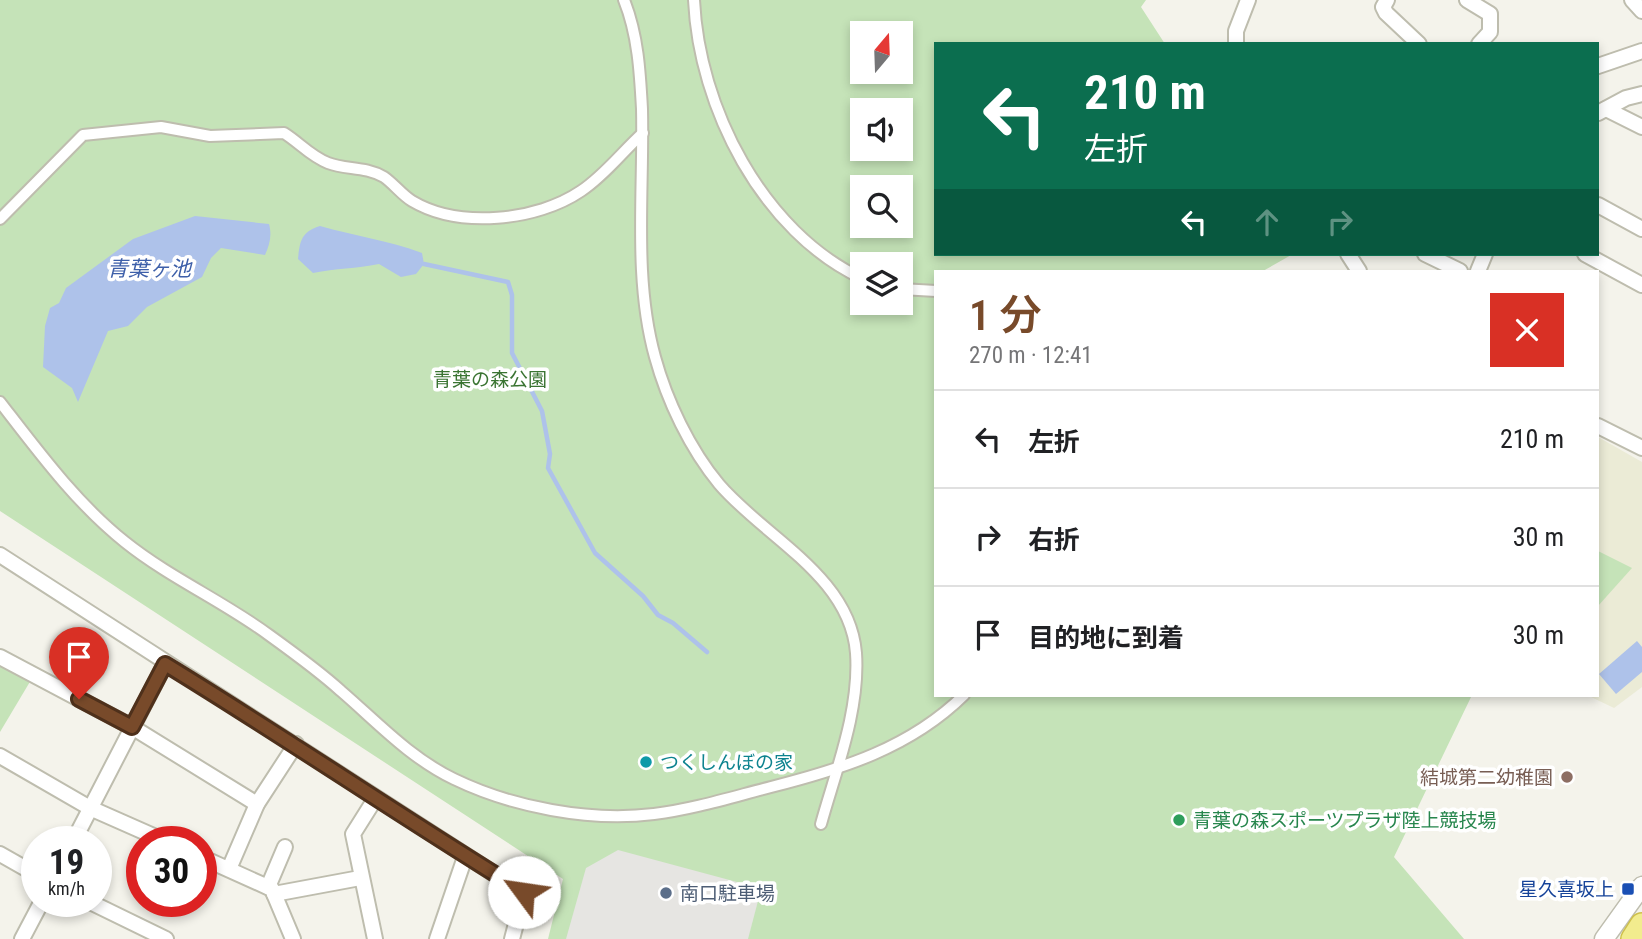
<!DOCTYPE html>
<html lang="ja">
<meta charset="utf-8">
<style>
:root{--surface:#fff;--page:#f2f2f2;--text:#202124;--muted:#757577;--line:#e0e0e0;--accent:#784a2a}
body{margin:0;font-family:"Roboto Condensed","Noto Sans JP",sans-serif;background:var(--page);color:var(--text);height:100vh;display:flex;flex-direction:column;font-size:26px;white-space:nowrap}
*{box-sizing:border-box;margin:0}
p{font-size:23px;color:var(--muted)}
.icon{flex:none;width:38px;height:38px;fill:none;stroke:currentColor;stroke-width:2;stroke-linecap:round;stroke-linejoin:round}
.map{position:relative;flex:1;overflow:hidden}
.side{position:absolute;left:934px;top:270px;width:665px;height:427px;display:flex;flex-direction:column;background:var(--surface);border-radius:0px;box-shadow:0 4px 10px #0003}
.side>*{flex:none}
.banner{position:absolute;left:934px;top:42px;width:665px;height:214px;border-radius:0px;box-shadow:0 4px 10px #0003;background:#0b6e4f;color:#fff;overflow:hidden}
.needle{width:46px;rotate:19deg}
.fabs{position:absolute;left:850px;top:21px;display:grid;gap:14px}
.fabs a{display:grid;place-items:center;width:63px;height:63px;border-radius:0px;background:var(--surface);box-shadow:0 4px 10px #0003;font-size:35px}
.speed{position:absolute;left:21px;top:826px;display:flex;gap:14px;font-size:35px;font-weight:700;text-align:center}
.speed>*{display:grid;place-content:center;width:91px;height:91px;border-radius:50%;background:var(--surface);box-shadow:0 4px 10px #0003;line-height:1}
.speed small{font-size:18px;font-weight:400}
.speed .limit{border:10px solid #d22;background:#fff;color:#111}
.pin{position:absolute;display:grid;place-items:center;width:60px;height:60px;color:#fff;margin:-72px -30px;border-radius:50% 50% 50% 0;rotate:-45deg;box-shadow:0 0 7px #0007}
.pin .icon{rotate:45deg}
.me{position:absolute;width:77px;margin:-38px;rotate:301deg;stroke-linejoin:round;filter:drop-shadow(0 0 5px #0008)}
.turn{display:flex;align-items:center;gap:24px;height:147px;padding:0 35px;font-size:32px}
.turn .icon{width:91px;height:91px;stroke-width:2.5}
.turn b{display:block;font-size:49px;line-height:60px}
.lanes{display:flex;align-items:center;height:66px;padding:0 35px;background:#0003;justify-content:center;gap:35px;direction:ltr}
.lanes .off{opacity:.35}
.round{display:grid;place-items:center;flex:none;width:74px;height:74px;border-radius:0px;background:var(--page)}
.summary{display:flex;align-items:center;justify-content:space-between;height:119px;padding:0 35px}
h1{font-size:42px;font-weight:600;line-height:52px;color:var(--accent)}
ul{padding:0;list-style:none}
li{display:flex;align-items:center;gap:21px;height:98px;padding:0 35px;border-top:2px solid var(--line)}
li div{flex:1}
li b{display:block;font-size:26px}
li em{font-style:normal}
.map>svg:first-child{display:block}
.education{fill:#ebebd6}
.green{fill:#c5e3b8;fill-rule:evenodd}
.parking{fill:#e6e5e2}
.water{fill:#aec2ea}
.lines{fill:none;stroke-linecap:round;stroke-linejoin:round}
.stream{stroke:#aec2ea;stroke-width:4.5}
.pedestrian-casing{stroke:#bebdae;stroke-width:14}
.minor-casing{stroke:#bebdae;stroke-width:18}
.tertiary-casing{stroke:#bebdae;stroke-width:21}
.trunk-casing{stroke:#cec04b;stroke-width:26}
.pedestrian{stroke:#fff;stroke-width:10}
.minor{stroke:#fff;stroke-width:14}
.tertiary{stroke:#fff;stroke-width:18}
.trunk{stroke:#f2ec8e;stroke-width:23}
.route-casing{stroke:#4e301b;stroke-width:18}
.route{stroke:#784a2a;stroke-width:12}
.culture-dot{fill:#0f9aa8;stroke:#fff;stroke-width:2.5}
.education-dot{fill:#8d6e63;stroke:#fff;stroke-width:2.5}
.leisure-dot{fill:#2e9e5b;stroke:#fff;stroke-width:2.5}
.transit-dot{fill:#1a4fb4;stroke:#fff;stroke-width:2.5}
.service-dot{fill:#5c6f8a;stroke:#fff;stroke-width:2.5}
.labels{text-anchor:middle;stroke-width:7;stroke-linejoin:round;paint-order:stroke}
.park-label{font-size:19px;fill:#3a7432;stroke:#fff}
.culture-label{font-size:19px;fill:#0d838f;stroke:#fff;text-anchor:start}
.education-label{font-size:19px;fill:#785e54;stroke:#fff;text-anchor:end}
.leisure-label{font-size:19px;fill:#27864d;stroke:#fff;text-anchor:start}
.transit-label{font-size:19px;fill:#164399;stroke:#fff;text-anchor:end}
.service-label{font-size:19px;fill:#4e5e75;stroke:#fff;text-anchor:start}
.water-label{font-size:21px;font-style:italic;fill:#3d5fa9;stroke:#fff}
</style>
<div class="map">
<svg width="1642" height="939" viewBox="0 0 1642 939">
<rect width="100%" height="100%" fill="#f4f3eb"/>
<polygon class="education" points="1598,437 1642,462 1642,687 1614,708 1587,695 1598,695"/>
<g class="green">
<path d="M0,0h1146l-5,7 24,37h-229v210h357l-30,17h-327v424h536l-78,162 70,82h-916l15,-60 -563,-368zM863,33h38v39h-38zM863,110h38v39h-38zM863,187h38v39h-38zM863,264h38v39h-38z"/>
<polygon points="1598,551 1632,568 1598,606"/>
<polygon points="0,663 31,680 0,732"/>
</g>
<polygon class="parking" points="618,850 748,885 758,901 748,939 566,939 586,868"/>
<g class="water">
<path d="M195,216l74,8c3,11 1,20 -4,31l-44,-7 -10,10 -9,19 -55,30 -19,19 -20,5 -30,71 -6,-14 -29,-21 2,-41 5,-18 9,-5 7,-15 67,-49z"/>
<path d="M320,226c34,10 68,14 102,27l2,11 -8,10 -15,3 -22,-13c-23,5 -43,4 -66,9l-15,-14c2,-18 3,-27 22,-33z"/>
<polygon points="1637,641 1642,647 1642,672 1616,694 1599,674"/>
</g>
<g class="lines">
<polyline class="stream" points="424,264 508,282 512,295 512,353 542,411 550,454 548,468 595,553 643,596 658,615 673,623 707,652"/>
<g class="pedestrian-casing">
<g id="pedestrian">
<path d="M624,0c14,35 16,72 18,109 2,82 -9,169 13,248 12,44 35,92 64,127 45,53 131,92 137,169 4,57 -20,117 -35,171"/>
<path d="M694,0c5,107 68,232 169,279"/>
<path d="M0,219l83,-84 78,-8 49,9 74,-3c16,10 26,23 44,30 18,7 37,3 56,14 10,7 18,18 28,24 47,28 125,20 169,-10 23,-15 41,-39 62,-58"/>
<polyline points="901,289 936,291"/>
<path d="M0,402c38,49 76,101 125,140 45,36 98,59 144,93 25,18 50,36 72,56 36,31 69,67 113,88 58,28 135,43 200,35 40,-5 78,-17 117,-27 71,-18 139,-39 193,-92"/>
</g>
</g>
<g class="minor-casing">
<g id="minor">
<polyline points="1387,0 1383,7 1386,13 1419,44"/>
<polyline points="1467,0 1490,14 1490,32 1479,44"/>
<polyline points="1632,0 1642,11"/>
<polyline points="1236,44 1236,31 1248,0"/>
<polyline points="1598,66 1642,51"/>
<polyline points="1606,109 1642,127"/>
<polyline points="1598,113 1626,98 1642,94"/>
<polyline points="1598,205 1642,229"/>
<polyline points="1348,254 1359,271"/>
<polyline points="1425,254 1460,271"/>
<polyline points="1585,254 1642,285"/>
<polyline points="1478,271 1485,254"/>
<polyline points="1598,426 1642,448"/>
<polyline points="0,555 524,893 512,939"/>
<polyline points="0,657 132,727 257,804"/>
<polyline points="0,756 90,808 167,842"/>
<polyline points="73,842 165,664"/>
<polyline points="0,854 37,875"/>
<polyline points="201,857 272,889 293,939"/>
<polyline points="229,869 257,804 296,744"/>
<polyline points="268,887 285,847"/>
<polyline points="274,894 360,878"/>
<polyline points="88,901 166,939"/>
<polyline points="22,939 42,901"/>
<polyline points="375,939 353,834 375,799"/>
<polyline points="437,939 465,857"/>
</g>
</g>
<g class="tertiary-casing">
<polyline id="tertiary" points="1604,939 1642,886"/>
</g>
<g class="trunk-casing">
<polyline id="trunk" points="1633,939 1642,925"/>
</g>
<use href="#pedestrian" class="pedestrian"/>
<use href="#minor" class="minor"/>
<use href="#tertiary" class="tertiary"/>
<use href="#trunk" class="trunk"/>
</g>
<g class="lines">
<g class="route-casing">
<path id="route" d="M79,699l53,28 33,-63c121,74 238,154 359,228"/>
</g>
<use href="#route" class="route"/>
</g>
<circle class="culture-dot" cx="646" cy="762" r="7"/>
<circle class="education-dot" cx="1567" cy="777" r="7"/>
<circle class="leisure-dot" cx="1179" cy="820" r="7"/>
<rect class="transit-dot" x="1621" y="882" width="14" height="14" rx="3.5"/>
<circle class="service-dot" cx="666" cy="893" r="7"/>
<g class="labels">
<g class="park-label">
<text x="490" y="386">青葉の森公園</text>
</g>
<g class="culture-label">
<text x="660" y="769">つくしんぼの家</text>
</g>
<g class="education-label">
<text x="1553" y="784">結城第二幼稚園</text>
</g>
<g class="leisure-label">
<text x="1193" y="827">青葉の森スポーツプラザ陸上競技場</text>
</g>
<g class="transit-label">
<text x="1614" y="896">星久喜坂上</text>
</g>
<g class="service-label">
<text x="680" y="900">南口駐車場</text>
</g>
<g class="water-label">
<text x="149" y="276">青葉ヶ池</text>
</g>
</g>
</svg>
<div class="fabs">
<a><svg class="needle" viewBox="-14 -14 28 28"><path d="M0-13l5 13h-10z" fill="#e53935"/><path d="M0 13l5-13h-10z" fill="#757577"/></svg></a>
<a><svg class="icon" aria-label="sound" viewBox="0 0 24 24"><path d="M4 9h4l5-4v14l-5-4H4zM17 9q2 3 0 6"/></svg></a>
<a><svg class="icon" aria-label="search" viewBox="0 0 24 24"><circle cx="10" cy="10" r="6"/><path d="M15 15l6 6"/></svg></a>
<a><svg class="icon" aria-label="layers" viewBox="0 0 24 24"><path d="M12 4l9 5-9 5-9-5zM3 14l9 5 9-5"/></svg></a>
</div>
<div class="speed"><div>19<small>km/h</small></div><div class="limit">30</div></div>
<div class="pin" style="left:79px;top:699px;background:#d93025"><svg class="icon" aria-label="arrive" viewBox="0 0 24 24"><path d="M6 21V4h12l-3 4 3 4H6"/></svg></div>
<svg class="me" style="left:524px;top:892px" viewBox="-20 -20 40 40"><circle r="19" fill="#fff"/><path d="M0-13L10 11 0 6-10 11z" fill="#784a2a"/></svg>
<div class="banner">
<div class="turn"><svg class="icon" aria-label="left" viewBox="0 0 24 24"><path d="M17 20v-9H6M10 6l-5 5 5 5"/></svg><div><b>210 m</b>左折</div></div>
<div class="lanes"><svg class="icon" aria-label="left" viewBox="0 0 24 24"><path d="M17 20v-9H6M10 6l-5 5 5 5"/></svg><svg class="icon off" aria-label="ahead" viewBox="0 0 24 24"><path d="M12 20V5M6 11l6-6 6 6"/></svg><svg class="icon off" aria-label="right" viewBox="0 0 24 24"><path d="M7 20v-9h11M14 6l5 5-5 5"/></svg></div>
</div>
<section class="side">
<div class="summary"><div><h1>1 分</h1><p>270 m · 12:41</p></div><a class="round" style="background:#d93025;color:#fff"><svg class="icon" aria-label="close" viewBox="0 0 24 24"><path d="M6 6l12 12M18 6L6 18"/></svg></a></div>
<ul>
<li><svg class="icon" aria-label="left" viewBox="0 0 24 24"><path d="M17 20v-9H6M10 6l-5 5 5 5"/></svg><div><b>左折</b></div><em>210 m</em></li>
<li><svg class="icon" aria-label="right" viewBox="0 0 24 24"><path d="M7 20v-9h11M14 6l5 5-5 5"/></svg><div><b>右折</b></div><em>30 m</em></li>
<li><svg class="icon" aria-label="arrive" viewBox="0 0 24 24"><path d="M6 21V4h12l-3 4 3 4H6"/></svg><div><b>目的地に到着</b></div><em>30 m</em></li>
</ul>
</section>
</div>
